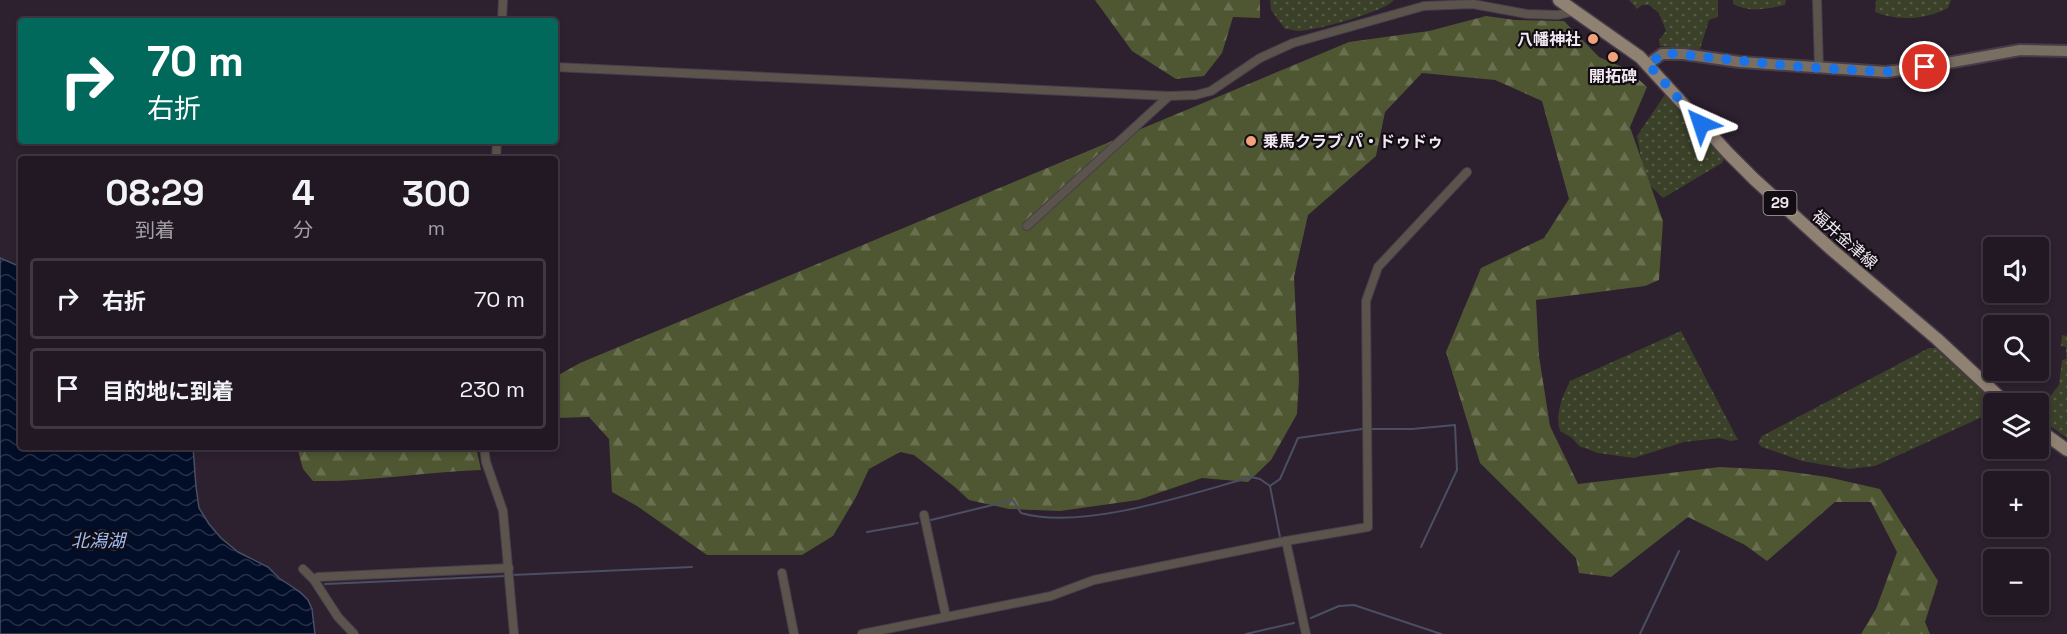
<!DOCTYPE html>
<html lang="ja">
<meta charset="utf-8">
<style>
:root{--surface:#221823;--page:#2e2530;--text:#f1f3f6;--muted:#a2a0a6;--line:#3f3741}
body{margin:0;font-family:"Space Grotesk","Noto Sans JP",sans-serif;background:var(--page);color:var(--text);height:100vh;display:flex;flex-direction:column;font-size:22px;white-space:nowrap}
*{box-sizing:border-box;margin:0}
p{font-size:20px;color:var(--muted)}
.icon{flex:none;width:33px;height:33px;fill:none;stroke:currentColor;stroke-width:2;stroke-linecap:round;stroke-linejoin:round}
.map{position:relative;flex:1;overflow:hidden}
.panel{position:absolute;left:18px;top:156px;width:540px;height:294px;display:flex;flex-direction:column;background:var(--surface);border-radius:6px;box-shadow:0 3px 9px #0003,0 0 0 2px var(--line)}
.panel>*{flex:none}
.banner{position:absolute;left:18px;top:18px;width:540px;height:126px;border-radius:6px;box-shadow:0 3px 9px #0003,0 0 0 2px var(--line);background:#00695c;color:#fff;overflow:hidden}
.tools{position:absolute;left:1983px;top:237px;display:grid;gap:12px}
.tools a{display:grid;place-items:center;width:66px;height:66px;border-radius:6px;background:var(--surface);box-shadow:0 3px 9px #0003,0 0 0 2px var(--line);font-size:30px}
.pin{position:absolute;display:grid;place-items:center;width:51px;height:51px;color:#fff;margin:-26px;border:3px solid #fff;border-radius:50%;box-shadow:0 2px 6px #0007}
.me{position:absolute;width:66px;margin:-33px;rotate:318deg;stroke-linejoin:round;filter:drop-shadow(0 0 4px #0008)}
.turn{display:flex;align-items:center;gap:21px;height:126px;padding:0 30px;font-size:27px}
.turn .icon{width:78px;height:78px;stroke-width:2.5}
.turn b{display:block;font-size:42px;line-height:51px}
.eta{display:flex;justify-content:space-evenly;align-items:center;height:102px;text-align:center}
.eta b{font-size:36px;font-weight:800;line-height:42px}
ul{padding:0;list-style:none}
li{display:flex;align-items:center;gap:18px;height:81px;margin:0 12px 9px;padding:0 18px;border:3px solid var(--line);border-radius:6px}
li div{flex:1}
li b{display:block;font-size:22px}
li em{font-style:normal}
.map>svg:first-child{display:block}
.grass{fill:url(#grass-dots)}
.forest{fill:url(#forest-firs)}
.water{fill:url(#water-waves);stroke:#4a4f64;stroke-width:1.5}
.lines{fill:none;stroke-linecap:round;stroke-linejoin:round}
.stream{stroke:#4a4f64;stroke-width:2}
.street-casing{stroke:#483c4a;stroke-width:10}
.secondary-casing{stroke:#483c4a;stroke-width:14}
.primary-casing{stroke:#483c4a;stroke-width:15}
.street{stroke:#5b544d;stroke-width:8}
.secondary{stroke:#796e62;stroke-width:10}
.primary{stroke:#908273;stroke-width:12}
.route{stroke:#1a73e8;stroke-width:10;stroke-dasharray:0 18}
.poi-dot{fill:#f1a27b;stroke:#120c13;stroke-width:2}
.labels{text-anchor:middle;stroke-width:4.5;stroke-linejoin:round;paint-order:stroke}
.shield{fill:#120c13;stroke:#aea6af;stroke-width:1.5}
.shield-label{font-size:15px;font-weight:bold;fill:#f1e8f2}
.poi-label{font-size:16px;font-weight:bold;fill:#f1e8f2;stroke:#120c13;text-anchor:end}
.street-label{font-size:16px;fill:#f1e8f2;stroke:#120c13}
.water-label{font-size:18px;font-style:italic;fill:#9ebff7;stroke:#120c13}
</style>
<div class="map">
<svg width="2067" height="634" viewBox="0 0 2067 634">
<defs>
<pattern id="grass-dots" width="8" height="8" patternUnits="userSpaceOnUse" patternTransform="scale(1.5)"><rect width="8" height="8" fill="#3b4128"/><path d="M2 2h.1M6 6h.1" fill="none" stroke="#585c48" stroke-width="1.8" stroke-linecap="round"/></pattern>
<pattern id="forest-firs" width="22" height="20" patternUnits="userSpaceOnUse" patternTransform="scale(1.5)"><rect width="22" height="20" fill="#4f5732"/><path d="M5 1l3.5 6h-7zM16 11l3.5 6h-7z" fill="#696f50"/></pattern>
<pattern id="water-waves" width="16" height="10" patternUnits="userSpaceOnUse" patternTransform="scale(1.5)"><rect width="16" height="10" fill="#020d27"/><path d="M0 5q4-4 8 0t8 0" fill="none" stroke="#273047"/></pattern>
</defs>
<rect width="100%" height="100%" fill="#2d202f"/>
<g class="grass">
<path d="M1270,0h124c-10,12 -77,30 -94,31 -5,0 -10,-2 -15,-2l-14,-19z"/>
<polygon points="1629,0 1718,0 1718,17 1709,20 1700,49 1660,46 1659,40 1666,31 1659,13 1649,5 1642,5 1637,9"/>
<path d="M1733,0h53l-1,5c-18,4 -34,8 -52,-1z"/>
<path d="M1876,0h75l-3,8c-21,11 -49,14 -73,4z"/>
<polygon points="1666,93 1724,159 1722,163 1663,198 1645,180 1637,136"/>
<path d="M1681,331l57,109 -8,1 -10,-3 -36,4 -50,16 -36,-5 -19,-7 -7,-8 -12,-7c-5,-17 2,-34 10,-50z"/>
<polygon points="2062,335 2067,336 2067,438 2039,418 2039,406 2041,408 2059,385 2062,360 2066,359 2066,347 2061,346"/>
<polygon points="1929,348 1936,348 1994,399 1993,412 1875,466 1849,469 1802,461 1762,447 1758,443 1762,436"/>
</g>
<g class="forest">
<polygon points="1095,0 1260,0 1260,18 1233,17 1222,53 1204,76 1176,79 1132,51"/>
<polygon points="1486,16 1515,20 1564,21 1599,57 1627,69 1647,87 1630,127 1663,221 1659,280 1645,286 1536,300 1539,356 1550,426 1578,484 1720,467 1778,470 1827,477 1880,489 1938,581 1925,622 1930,634 1861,634 1876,609 1897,552 1871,502 1835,502 1767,561 1745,545 1688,517 1611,577 1579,573 1576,558 1480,463 1446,352 1481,268 1544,238 1569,199 1542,101 1495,80 1422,73 1385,112 1376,156 1308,215 1294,277 1299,379 1297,414 1271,460 1248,482 1202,478 1138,500 1060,511 1009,509 969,500 956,488 914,455 900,452 869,469 856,497 833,536 802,555 707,555 637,506 612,492 609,439 589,417 555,418 555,377 580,363 1349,42 1429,31"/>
<path d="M297,447h179l5,23c-56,2 -112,12 -168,11l-10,-12z"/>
</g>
<polygon class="water" points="0,258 21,267 21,447 193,447 196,487 199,508 209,524 221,538 238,552 268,567 279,578 300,592 308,600 312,609 315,634 0,634"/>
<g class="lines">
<g class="stream">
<polyline points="1372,429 1412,429 1455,425 1457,470 1421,547"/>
<polyline points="1270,486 1280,537"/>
<path d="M931,520l82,-20 8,13c60,18 170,-19 230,-36l9,2 10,7 10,-7 18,-41 64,-9"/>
<polyline points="867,532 918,523"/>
<polyline points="512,575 692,567"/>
<polyline points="325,584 506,576"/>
<polyline points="1311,618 1339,606 1354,605 1441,634"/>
<polyline points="1246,634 1294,623"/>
<polyline points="1640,634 1679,551"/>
</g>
<g class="street-casing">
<g id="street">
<polyline points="1817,0 1819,68"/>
<polyline points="502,21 503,0"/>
<polyline points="555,67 1169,96 1196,95 1211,91 1260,58 1293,43 1424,6 1473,4 1527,14 1558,15 1575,11"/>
<polyline points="496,159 497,141"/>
<polyline points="1027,226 1169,96"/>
<polyline points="484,447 486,462 503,511 514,634"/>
<polyline points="924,515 946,617"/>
<polyline points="1286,541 1306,634"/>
<polyline points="303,569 314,580 338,617 354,634"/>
<polyline points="782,573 794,634"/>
<polyline points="314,580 318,577 509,568"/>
<polyline points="862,634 1051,596 1094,580 1286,541 1368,527 1366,301 1378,267 1467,172"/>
</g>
</g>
<g class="secondary-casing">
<polyline id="secondary" points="1648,64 1662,54 1683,54 1740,62 1886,72 1925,67 2020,50 2067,51"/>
</g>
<g class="primary-casing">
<g id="primary">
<polyline points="1559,0 1640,57 1728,153 1754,179 1831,249 1937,339 2007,404"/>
<polyline points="2038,429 2067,450"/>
</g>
</g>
<use href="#street" class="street"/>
<use href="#secondary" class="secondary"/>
<use href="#primary" class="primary"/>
</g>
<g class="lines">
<polyline class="route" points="1701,124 1648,64 1665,53 1802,67 1886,72 1925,67"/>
</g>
<g class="poi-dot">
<circle cx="1593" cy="39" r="6"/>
<circle cx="1613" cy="57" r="6"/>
<circle cx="1251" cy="141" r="6"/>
</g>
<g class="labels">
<rect class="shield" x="1763.5" y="191" width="33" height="24" rx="4.5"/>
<g class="shield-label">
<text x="1780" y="208">29</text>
</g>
<g class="poi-label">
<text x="1581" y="45">八幡神社</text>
<text x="1613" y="82" text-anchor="middle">開拓碑</text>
<text x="1263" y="147" text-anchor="start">乗馬クラブ パ・ドゥドゥ</text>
</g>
<g class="street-label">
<text transform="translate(1845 239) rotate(41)" y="6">福井金津線</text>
</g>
<g class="water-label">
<text x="98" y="547">北潟湖</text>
</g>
</g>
</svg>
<div class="tools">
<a><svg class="icon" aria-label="sound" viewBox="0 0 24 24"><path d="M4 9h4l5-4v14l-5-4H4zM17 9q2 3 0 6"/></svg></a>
<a><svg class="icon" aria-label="search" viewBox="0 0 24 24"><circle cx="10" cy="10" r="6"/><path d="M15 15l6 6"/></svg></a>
<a><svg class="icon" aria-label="layers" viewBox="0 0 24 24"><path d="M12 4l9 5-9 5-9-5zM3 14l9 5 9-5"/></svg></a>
<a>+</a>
<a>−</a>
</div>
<div class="pin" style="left:1925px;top:67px;background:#d93025"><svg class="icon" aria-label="arrive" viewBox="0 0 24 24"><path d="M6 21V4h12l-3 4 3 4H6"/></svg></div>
<svg class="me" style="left:1701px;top:124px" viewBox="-20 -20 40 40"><path d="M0-17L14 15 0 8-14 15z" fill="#1a73e8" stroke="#fff" stroke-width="4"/></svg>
<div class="banner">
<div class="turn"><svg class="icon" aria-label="right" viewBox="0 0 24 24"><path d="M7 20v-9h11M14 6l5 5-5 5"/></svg><div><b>70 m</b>右折</div></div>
</div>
<section class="panel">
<div class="eta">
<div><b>08:29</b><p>到着</p></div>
<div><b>4</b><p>分</p></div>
<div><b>300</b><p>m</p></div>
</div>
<ul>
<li><svg class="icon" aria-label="right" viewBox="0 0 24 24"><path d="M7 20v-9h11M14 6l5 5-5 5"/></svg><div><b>右折</b></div><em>70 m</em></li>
<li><svg class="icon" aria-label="arrive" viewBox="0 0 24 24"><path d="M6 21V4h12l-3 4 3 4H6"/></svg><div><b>目的地に到着</b></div><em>230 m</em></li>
</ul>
</section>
</div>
